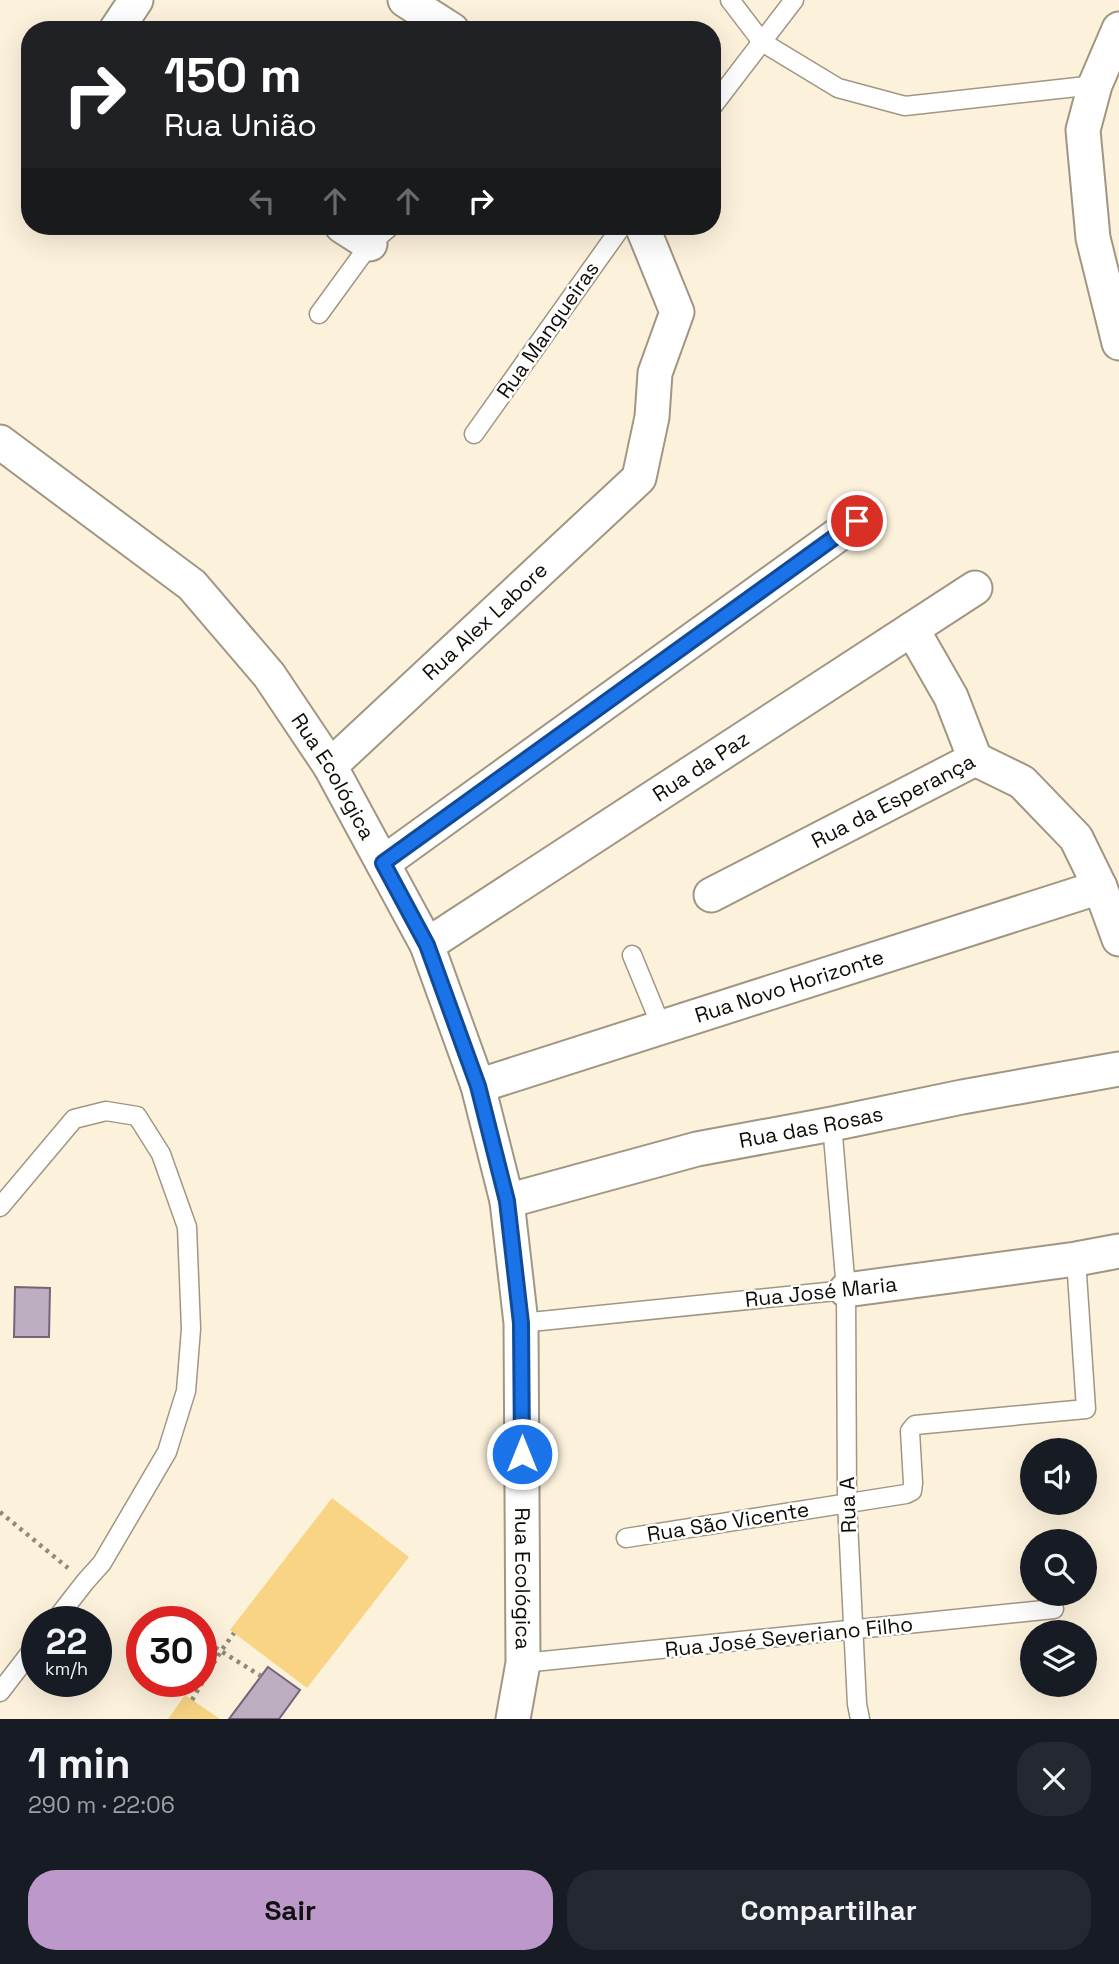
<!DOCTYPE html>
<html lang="pt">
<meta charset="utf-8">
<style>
:root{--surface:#171b24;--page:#242831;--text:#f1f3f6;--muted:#9ea1a6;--accent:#bd98cb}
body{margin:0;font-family:"Space Grotesk",sans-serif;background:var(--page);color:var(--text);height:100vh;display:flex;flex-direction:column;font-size:26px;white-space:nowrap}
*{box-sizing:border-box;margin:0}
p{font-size:23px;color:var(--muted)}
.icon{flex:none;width:38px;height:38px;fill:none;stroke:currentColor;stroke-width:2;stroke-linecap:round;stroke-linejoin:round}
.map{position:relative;height:1719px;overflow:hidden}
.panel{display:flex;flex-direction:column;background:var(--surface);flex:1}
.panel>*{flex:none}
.banner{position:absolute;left:21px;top:21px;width:700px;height:214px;border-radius:28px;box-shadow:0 7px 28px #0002;background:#202124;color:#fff;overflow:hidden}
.tools{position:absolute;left:1020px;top:1438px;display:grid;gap:14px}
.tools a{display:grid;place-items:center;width:77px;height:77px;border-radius:50%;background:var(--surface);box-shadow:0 7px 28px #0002;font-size:35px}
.speed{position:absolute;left:21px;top:1606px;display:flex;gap:14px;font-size:35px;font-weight:700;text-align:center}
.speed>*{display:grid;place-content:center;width:91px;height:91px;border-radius:50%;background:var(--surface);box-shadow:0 7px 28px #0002;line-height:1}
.speed small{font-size:18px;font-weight:400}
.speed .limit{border:10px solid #d22;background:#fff;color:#111}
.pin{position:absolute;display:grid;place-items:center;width:60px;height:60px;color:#fff;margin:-30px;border:4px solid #fff;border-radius:50%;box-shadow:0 2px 7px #0007}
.me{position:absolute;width:77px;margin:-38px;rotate:0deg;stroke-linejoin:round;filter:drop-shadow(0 0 5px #0008)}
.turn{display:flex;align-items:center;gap:24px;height:147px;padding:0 28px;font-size:32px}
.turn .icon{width:91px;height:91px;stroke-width:2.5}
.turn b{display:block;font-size:49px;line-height:60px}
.lanes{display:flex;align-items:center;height:66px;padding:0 28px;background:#0003;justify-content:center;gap:35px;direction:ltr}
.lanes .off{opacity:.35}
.round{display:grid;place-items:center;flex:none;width:74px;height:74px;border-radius:28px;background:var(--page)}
.summary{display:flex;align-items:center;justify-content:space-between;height:119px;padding:0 28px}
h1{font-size:42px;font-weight:700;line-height:52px}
.button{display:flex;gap:14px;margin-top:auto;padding:14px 28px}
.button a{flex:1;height:80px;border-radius:28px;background:var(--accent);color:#111;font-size:28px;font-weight:700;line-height:80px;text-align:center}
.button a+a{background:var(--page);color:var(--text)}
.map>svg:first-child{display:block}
.green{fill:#f8d484}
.building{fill:#bcaec0;stroke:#726576;stroke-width:2}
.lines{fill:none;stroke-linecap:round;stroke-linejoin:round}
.service-casing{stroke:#a09682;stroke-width:21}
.minor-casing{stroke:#a09682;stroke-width:37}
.path{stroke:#918a7b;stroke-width:4.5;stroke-dasharray:3.5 5;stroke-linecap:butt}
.service{stroke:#fff;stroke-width:18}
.minor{stroke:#fff;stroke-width:33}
.route-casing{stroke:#114b97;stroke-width:18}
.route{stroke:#1a73e8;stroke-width:12}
.labels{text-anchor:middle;stroke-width:5;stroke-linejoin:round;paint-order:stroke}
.street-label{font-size:21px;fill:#0f0c05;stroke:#fff}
</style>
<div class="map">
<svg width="1119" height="1719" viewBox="0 0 1119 1719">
<rect width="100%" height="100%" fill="#fcf2dc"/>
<g class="green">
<polygon points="332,1498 409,1557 307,1688 230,1630"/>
<polygon points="185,1695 220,1719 168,1719"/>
</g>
<g class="building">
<polygon points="15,1287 50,1288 49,1337 14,1337"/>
<polygon points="268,1667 300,1690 279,1719 229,1719"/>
</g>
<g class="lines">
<g class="service-casing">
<g id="service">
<polyline points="730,0 762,42 838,88 905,106 1095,85"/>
<polyline points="712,107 794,0"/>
<polyline points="319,314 370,244 391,226"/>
<polyline points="474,434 622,226"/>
<polyline points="632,955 662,1028"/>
<polyline points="832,1124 846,1290 847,1502 857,1704 860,1719"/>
<polyline points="0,1207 74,1119 106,1111 137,1116 161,1154 187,1227 191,1329 186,1391 167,1452 102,1563 85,1582 54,1622"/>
<polyline points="521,1323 846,1290"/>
<polyline points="626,1538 906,1494 912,1491 913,1483 910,1431 915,1425 1086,1409 1076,1259"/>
<polyline points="523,1663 1054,1609"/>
<polyline points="0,1692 37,1644"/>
</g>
</g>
<g class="minor-casing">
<g id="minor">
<polyline points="405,0 452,30"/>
<polyline points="1119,29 1095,85 1083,130 1093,238 1119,343"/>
<polyline points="116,30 136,0"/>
<polyline points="342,226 370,244"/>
<path id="s1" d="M0,442l192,143 77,90 61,91 97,179 51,141 29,115 14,122 2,340 -10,56"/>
<polyline points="912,629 951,697 975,759"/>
<polyline points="975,759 1022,782 1076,838 1100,887 1119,939"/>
<path id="s2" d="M330,766l309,-288 13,-61 3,-44 22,-61 -35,-86"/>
<polyline points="383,863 857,521"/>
<path id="s3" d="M711,895l264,-136"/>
<path id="s4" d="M427,945l548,-357"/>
<path id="s5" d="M478,1086l622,-199"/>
<path id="s6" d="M507,1201l190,-52 135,-25 130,-27 157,-28"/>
<polyline points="846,1290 1076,1259 1119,1251"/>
</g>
</g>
<g class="path">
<polyline points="0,1512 68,1568"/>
<polyline points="208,1643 261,1676"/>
<polyline points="192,1700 221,1651 234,1633"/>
</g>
<use href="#service" class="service"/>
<use href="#minor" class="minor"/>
</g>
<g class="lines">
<g class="route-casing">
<polyline id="route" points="522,1454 521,1323 507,1201 478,1086 427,945 383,863 857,521"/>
</g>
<use href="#route" class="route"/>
</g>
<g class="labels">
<g class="street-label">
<text transform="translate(548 330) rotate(-55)" y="7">Rua Mangueiras</text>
<text dy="7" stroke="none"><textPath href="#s2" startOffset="212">Rua Alex Labore</textPath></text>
<text dy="7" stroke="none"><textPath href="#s4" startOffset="327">Rua da Paz</textPath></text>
<text dy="7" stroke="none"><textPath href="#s1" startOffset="478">Rua Ecológica</textPath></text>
<text dy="7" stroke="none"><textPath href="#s3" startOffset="205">Rua da Esperança</textPath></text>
<text dy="7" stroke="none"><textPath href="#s5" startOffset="327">Rua Novo Horizonte</textPath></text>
<text dy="7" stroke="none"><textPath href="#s6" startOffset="313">Rua das Rosas</textPath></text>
<text transform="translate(821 1292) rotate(-6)" y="7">Rua José Maria</text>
<text transform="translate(848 1505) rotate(-92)" y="7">Rua A</text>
<text transform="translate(728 1522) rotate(-9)" y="7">Rua São Vicente</text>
<text dy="7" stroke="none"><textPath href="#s1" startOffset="1318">Rua Ecológica</textPath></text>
<text transform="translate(789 1637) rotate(-6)" y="7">Rua José Severiano Filho</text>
</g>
</g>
</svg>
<div class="tools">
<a><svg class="icon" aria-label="sound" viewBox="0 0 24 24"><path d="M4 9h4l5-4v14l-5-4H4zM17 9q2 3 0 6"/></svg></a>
<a><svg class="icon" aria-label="search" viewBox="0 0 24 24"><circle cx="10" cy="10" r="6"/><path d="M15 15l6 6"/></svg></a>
<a><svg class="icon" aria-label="layers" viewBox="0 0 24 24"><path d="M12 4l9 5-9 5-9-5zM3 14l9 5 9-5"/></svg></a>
</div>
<div class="speed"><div>22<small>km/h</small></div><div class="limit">30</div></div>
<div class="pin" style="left:857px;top:521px;background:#d93025"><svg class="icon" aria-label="arrive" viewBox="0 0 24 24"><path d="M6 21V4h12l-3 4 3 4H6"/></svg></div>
<svg class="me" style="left:522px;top:1454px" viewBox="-20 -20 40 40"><circle r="17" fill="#1a73e8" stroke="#fff" stroke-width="3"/><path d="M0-11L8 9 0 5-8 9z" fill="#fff"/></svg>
<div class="banner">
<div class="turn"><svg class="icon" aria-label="right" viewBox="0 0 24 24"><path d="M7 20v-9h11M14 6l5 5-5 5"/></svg><div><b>150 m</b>Rua União</div></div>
<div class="lanes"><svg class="icon off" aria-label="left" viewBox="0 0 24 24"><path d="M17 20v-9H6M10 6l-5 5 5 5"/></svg><svg class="icon off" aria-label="ahead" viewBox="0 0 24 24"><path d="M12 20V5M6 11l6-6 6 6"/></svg><svg class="icon off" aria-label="ahead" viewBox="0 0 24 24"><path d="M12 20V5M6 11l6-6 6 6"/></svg><svg class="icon" aria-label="right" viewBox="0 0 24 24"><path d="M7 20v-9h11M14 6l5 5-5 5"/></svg></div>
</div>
</div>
<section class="panel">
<div class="summary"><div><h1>1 min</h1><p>290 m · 22:06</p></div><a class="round"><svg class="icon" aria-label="close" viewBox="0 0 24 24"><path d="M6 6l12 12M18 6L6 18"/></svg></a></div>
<div class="button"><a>Sair</a><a>Compartilhar</a></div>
</section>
